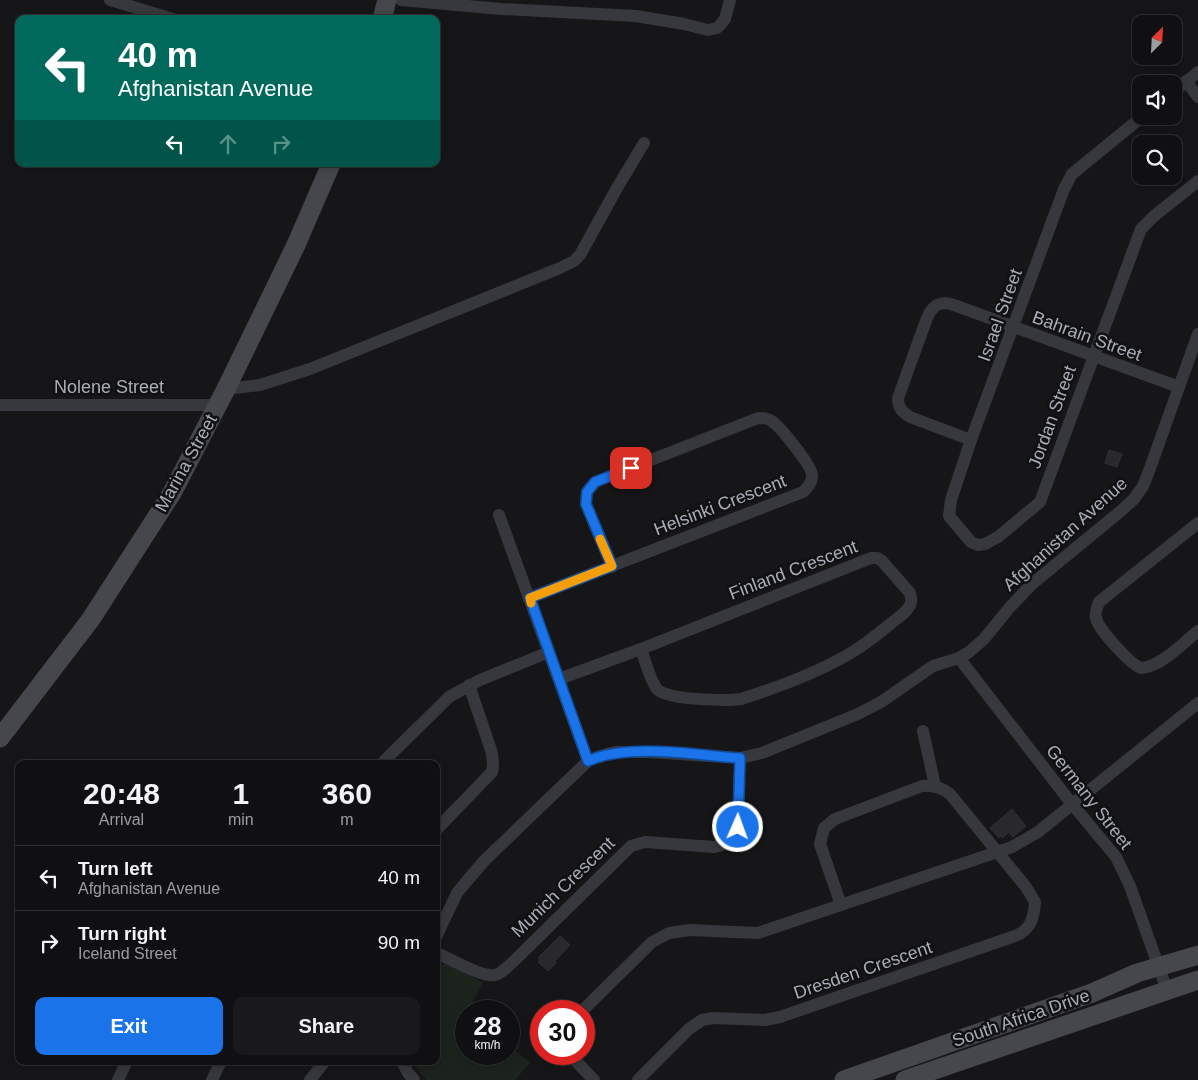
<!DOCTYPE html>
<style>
:root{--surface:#101012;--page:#19191b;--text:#f1f3f6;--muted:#9c9d9f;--line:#303032;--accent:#1a73e8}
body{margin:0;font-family:Helvetica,sans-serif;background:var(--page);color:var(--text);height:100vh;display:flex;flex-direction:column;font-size:19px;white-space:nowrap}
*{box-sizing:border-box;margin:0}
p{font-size:16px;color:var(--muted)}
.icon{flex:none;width:28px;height:28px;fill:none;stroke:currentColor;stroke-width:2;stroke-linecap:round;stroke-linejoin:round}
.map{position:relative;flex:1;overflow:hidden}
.panel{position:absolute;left:15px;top:760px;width:425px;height:305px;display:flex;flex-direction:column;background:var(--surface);border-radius:10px;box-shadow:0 2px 12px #0003,0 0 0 1px var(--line)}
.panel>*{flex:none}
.guide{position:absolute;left:15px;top:15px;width:425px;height:152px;border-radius:10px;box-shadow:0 2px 12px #0003,0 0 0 1px var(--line);background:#00695c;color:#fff;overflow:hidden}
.needle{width:32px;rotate:24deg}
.buttons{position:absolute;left:1132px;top:15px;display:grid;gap:10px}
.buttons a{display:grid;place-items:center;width:50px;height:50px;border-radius:10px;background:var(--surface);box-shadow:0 2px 12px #0003,0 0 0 1px var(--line);font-size:25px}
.speed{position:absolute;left:455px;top:1000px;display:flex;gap:10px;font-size:25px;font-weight:700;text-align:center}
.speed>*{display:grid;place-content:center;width:65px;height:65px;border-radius:50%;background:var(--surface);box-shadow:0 2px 12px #0003,0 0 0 1px var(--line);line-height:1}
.speed small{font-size:12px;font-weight:400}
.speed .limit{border:8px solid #d22;background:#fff;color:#111}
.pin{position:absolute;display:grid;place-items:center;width:42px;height:42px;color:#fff;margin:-21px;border-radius:10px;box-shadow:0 2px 8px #0006}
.me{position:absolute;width:55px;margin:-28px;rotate:2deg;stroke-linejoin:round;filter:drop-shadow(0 0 4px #0008)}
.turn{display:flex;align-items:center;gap:18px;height:105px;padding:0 20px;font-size:22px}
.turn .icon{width:65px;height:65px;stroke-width:2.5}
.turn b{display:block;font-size:35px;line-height:42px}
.lanes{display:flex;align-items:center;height:48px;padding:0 20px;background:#0003;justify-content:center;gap:25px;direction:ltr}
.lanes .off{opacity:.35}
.eta{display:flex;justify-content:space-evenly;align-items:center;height:85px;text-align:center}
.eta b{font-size:30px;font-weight:800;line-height:35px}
.primary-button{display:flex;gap:10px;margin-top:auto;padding:10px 20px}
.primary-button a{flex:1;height:58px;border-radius:10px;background:var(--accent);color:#fff;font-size:20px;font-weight:800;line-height:58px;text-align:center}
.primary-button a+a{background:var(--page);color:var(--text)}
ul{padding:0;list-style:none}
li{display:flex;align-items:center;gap:15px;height:65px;padding:0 20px;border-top:1px solid var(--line)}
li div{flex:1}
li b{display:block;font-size:19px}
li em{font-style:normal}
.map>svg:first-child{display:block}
.green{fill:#1c231d}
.building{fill:#29292c;stroke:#303034}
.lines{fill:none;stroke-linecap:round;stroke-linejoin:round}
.street{stroke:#37383d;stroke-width:12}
.secondary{stroke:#45474d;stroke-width:19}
.route-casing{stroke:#114b97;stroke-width:12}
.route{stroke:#1a73e8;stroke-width:9}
.slow{stroke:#f59e0b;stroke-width:9}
.labels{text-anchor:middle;stroke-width:5;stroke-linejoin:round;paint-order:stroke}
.street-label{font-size:18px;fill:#a8adb8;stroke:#111113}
</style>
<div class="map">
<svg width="1198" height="1080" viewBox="0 0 1198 1080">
<rect width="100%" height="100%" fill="#161618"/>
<polygon class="green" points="444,964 452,965 483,983 470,1007 472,1011 466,1011 466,1054 509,1054 509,1045 530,1063 515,1080 427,1080 422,1076 413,1061 436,1061 436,966"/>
<g class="building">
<polygon points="1109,450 1122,454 1117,467 1105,463"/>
<polygon points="1012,809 1026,826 1013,837 1009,832 1002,838 1001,836 999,838 990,828"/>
<polygon points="560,936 570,945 555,961 556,963 548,971 538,962 540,960 538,958"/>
</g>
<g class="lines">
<g class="street">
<polyline points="110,0 173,19"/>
<polyline points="401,0 501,9 636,16 684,24 708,30 717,28 721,24 725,19 730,0"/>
<polyline points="1186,81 1198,97"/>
<polyline points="1174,92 1198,72"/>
<polyline points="1143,116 1072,174 1064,189 971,440 951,500 949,516 971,542 978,545 985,544 998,537 1040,502 1141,229 1154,216 1198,181"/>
<polyline points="226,389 260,385 310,369 560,268 574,261 580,255 617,188 644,143"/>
<polyline points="0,405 218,405"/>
<path d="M971,440l-61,-23c-8,-5 -12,-9 -12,-19l29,-80c5,-11 11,-17 24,-14l228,83"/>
<polyline points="499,515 588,761"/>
<path d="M1198,523l-99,79c-2,5 -4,11 -3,16 2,11 35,47 45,50 20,-1 42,-25 57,-37"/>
<path d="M529,598l274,-106c5,-5 9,-9 9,-17 0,-9 -31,-47 -39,-53 -5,-4 -9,-4 -15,-4l-163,64 -8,10 -1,12 26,63"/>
<polyline points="959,658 969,652 984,639 1010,607 1032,584 1122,510 1134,499 1143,486 1149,471 1198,334"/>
<path d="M559,679l82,-30 230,-91h6l5,3 28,32c3,10 0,14 -7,21 -16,12 -31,26 -49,37 -34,21 -75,36 -113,48 -14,2 -76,1 -84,-10 -7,-9 -12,-29 -16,-40"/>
<polyline points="923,731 935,786"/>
<polyline points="381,764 449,697 480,680 549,652"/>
<polyline points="436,830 492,772 493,765 492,753 469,685"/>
<polyline points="436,937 457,893 466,882 485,860 588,761 600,756 615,752 648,752 740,758 762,753 858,714 881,702 933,666 959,658 1072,804 1116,857 1130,886 1167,990"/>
<path d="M436,953c14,5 46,25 59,22 8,-2 13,-9 19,-14l117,-115 14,-4 69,5c13,-2 20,-7 24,-20l2,-69"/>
<polyline points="582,1011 652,942 669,933 690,930 758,933 1012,847 1038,832 1198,703"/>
<polyline points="569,1054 594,1080"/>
<polyline points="402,1061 408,1073 414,1080"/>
<polyline points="118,1080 127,1061"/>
<polyline points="212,1080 221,1061"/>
<polyline points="310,1080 325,1061"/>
<path d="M638,1080l51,-51 13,-9 11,-2 52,2 15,-3 235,-81c16,-6 19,-19 20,-34l-9,-15 -76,-93c-9,-7 -17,-9 -28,-8l-87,33 -11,9 -4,16 21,61"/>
</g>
<g class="secondary">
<polyline points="382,19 387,0"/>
<polyline points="0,738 91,619 172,493 226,389 296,245 331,164"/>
<polyline points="844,1080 1092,993 1137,973 1198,955"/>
<polyline points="905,1080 1198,980"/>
</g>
</g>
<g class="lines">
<g class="route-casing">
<path id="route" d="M631,468l-36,14 -8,10 -1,12 26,62 -82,32 58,163c41,-18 107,-6 152,-3l-2,69"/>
</g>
<use href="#route" class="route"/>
<polyline class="slow" points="531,603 530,598 612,566 600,539"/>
</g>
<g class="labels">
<g class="street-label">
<text transform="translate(1000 315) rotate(-70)" y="6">Israel Street</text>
<text transform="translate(1087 336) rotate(20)" y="6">Bahrain Street</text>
<text x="109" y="393">Nolene Street</text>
<text transform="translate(1052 417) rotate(-70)" y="6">Jordan Street</text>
<text transform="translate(186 463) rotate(-61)" y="6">Marina Street</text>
<text transform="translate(720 505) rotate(-21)" y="6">Helsinki Crescent</text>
<text transform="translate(1065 534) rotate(-42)" y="6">Afghanistan Avenue</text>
<text transform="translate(793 570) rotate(-21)" y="6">Finland Crescent</text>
<text transform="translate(1089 797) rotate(52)" y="6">Germany Street</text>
<text transform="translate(563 887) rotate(-44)" y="6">Munich Crescent</text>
<text transform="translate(863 970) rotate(-19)" y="6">Dresden Crescent</text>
<text transform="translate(1021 1018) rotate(-19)" y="6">South Africa Drive</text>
</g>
</g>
</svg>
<div class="buttons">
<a><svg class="needle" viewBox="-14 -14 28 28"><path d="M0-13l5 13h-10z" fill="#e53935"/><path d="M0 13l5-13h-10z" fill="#9c9d9f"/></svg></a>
<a><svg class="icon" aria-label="sound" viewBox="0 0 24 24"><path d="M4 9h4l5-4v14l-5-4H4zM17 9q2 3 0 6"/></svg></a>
<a><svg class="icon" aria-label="search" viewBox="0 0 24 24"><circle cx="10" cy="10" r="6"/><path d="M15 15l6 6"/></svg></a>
</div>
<div class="speed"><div>28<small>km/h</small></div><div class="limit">30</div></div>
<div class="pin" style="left:631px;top:468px;background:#d93025"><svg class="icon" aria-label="arrive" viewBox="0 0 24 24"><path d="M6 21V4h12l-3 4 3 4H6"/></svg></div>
<svg class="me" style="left:738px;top:827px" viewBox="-20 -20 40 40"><circle r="17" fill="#1a73e8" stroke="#fff" stroke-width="3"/><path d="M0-11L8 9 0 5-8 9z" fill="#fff"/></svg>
<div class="guide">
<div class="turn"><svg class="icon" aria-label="left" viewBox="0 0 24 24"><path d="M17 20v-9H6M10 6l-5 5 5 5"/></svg><div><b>40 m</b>Afghanistan Avenue</div></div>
<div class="lanes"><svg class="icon" aria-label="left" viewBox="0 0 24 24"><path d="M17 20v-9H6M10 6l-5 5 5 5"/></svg><svg class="icon off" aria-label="ahead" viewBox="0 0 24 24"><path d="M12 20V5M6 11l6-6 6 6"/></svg><svg class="icon off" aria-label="right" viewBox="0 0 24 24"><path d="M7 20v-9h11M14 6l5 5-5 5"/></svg></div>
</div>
<section class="panel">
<div class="eta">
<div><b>20:48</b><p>Arrival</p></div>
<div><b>1</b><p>min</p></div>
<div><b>360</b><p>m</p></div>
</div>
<ul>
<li><svg class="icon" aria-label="left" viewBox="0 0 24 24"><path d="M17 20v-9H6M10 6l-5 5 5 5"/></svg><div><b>Turn left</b><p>Afghanistan Avenue</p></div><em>40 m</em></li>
<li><svg class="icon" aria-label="right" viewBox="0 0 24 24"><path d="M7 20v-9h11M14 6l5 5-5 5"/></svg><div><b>Turn right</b><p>Iceland Street</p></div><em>90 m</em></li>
</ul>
<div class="primary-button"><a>Exit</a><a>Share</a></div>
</section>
</div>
